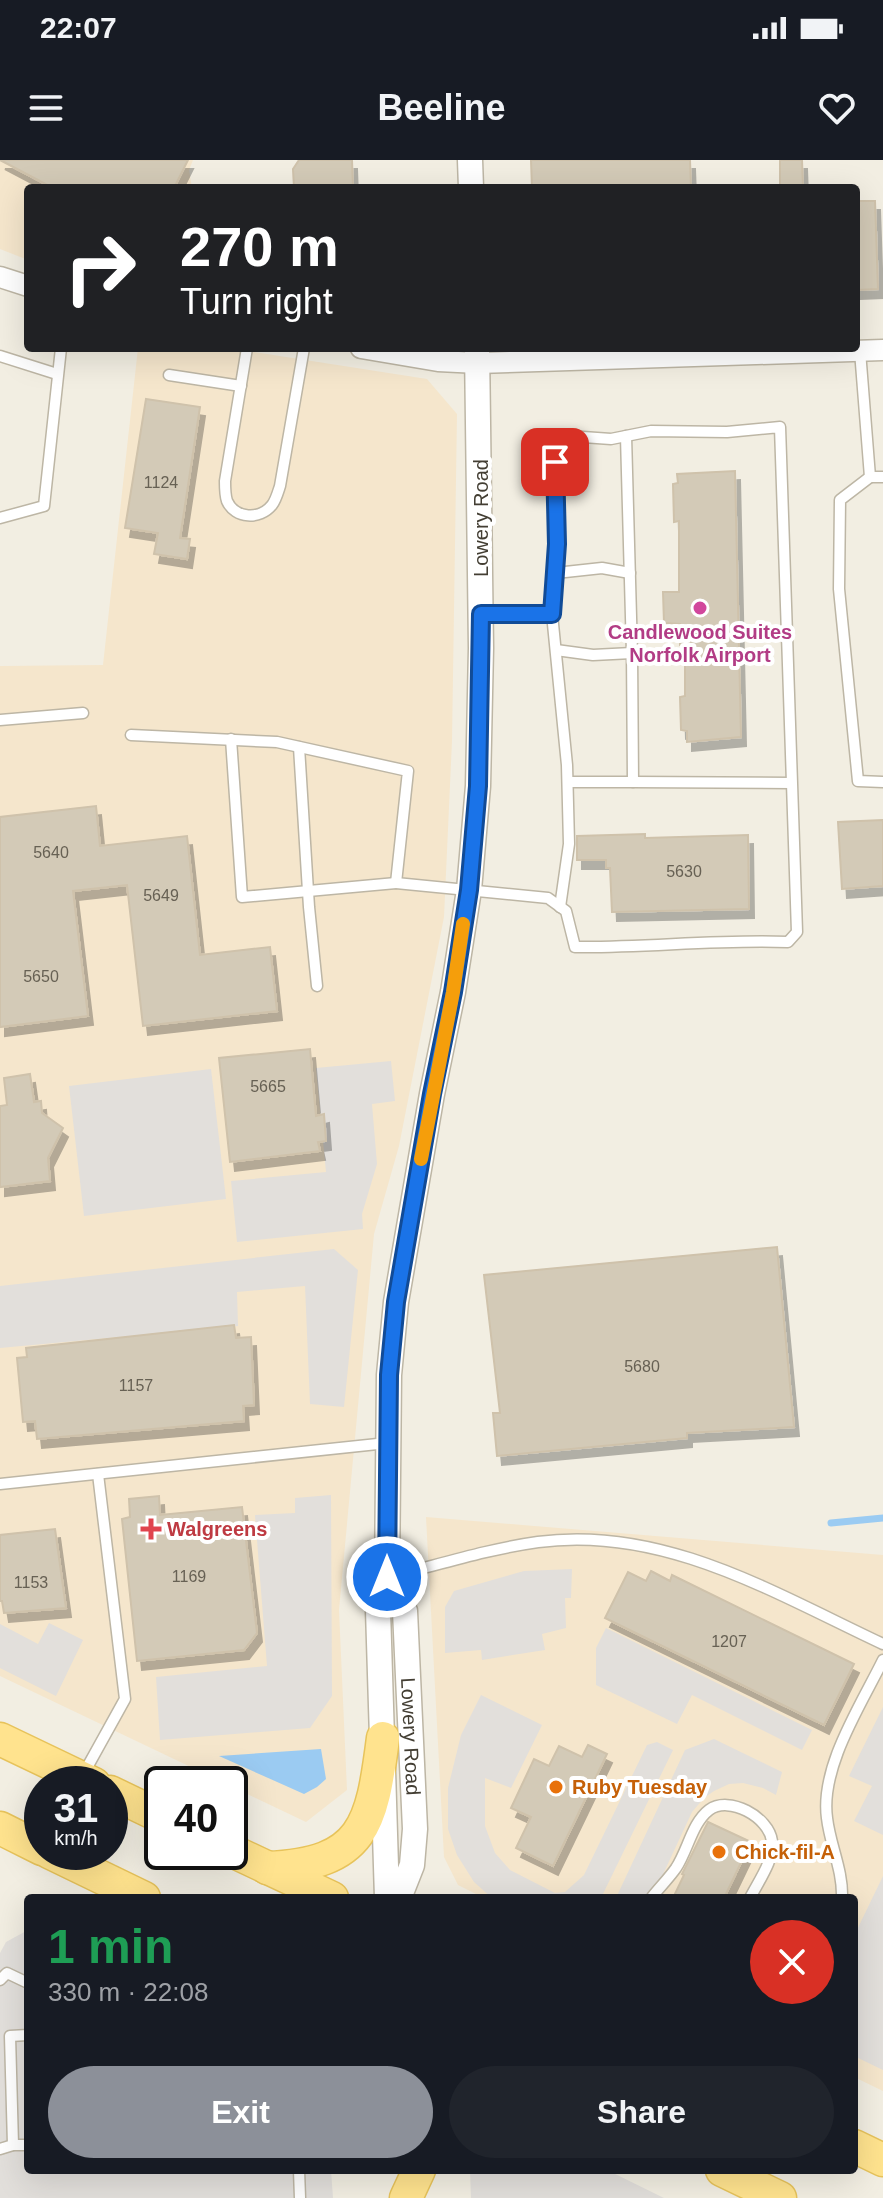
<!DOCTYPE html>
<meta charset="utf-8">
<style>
:root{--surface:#171b24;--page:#20242c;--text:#f1f3f6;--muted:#9ea1a6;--accent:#8c9099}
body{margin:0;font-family:Helvetica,sans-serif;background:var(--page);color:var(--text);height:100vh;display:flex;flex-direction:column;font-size:30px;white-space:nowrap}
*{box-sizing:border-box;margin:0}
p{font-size:26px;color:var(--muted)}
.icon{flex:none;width:44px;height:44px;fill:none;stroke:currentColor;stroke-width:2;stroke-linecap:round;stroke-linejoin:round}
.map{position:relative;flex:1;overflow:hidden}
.side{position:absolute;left:24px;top:1734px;width:834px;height:280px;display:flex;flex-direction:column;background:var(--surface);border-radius:8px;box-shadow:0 8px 32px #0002}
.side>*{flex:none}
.hud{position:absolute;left:24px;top:24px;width:836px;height:168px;border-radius:8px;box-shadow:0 8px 32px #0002;background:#202124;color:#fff;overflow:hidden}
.speed{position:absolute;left:24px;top:1606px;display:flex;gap:16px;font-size:40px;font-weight:700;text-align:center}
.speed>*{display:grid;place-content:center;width:104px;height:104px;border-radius:50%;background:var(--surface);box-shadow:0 8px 32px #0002;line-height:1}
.speed small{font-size:20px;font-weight:400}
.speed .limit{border:4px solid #111;border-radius:12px;background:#fff;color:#111}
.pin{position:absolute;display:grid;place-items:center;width:68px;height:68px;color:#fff;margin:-34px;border-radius:16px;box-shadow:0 4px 12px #0006}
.me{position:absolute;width:88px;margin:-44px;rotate:0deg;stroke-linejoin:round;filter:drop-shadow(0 0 6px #0008)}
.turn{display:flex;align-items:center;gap:28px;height:168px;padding:0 24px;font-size:36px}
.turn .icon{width:104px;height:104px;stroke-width:2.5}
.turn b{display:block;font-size:56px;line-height:68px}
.round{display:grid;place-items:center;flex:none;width:84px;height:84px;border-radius:42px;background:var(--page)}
.head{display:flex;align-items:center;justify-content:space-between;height:136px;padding:0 24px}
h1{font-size:48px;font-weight:600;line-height:60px;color:#1e9e55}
.primary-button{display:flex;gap:16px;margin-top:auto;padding:16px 24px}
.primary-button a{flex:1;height:92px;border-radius:48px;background:var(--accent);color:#fff;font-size:32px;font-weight:600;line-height:92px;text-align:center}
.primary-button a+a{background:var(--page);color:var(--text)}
.status{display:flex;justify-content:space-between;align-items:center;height:56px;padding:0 40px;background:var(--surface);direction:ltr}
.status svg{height:22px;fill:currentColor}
header{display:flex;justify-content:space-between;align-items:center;height:104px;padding:0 24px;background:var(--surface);font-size:36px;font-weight:600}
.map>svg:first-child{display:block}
.commercial{fill:#f5e6cc}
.parking{fill:#e2dfdb}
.water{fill:#9bcbf2}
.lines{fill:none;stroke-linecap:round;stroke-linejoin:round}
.stream{stroke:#9bcbf2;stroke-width:7}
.building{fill:#d3cab7;stroke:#cfc2ab;stroke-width:2;filter:url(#shadow)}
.service-casing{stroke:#bdb6a5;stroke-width:13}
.minor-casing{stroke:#bdb6a5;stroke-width:23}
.tertiary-casing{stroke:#bdb6a5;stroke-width:27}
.primary-casing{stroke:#e7c35b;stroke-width:35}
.service{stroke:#fff;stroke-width:10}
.minor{stroke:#fff;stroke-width:20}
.tertiary{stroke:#fff;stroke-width:24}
.primary{stroke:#ffe38e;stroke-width:32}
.route-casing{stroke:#114b97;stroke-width:20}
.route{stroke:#1a73e8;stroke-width:14}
.slow{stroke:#f59e0b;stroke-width:14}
.hotel-dot{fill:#d1479c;stroke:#fff;stroke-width:3}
.health-dot{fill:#e0444e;stroke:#fff;stroke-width:3}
.food-dot{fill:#e8710a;stroke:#fff;stroke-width:3}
.labels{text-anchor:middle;stroke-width:8;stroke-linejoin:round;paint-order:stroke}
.number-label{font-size:16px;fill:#676154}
.street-label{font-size:20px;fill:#433e33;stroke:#fff}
.hotel-label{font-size:20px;font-weight:bold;fill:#b23c85;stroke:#fff}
.health-label{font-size:20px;font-weight:bold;fill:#be3a42;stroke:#fff;text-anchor:start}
.food-label{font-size:20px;font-weight:bold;fill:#c56008;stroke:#fff;text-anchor:start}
</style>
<div class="status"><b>22:07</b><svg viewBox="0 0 49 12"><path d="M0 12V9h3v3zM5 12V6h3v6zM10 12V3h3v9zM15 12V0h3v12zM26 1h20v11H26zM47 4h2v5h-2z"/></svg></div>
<header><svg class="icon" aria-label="menu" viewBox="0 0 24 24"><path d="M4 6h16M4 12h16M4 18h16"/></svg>Beeline<svg class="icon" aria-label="heart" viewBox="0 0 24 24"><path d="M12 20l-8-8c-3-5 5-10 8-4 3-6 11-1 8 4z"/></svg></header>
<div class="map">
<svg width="883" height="2038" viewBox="0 0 883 2038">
<defs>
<filter id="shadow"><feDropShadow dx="5" dy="9" stdDeviation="0" flood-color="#0004"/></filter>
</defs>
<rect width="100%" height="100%" fill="#f2eee2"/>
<g class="commercial">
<polygon points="0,0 193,0 189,10 192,28 28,28 28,100 0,89"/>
<polygon points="138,188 228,188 427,219 457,254 452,581 444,757 399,986 374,1074 339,1450 347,1630 306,1662 0,1516 0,506 103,505"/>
<polygon points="426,1357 883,1395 883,1931 854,1917 854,1738 484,1738 458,1725 444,1697"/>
</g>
<g class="parking">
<polygon points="391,901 395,941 372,944 377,1004 362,1054 363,1069 237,1082 231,1021 326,1012 316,908"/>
<polygon points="211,909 226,1039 84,1056 69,926"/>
<polygon points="334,1089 358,1110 344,1247 310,1244 305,1126 237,1132 238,1166 0,1188 0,1126"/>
<polygon points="331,1335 332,1536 310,1568 160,1580 156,1517 267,1506 255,1355 295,1353 295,1338"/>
<polygon points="572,1409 571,1438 565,1438 566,1468 542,1474 545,1490 482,1500 481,1490 445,1493 445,1447 454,1431 524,1411"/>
<polygon points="49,1463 83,1480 56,1536 0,1508 0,1464 38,1484"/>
<polygon points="606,1468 812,1570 802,1590 692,1535 677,1564 596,1525 596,1488"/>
<polygon points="481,1535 542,1565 511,1628 485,1618 485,1666 495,1693 510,1710 555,1733 565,1732 584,1715 647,1585 657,1582 673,1590 601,1738 492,1738 474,1722 457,1695 448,1669 448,1628 461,1575"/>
<polygon points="883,1547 883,1675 854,1661 872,1626 849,1616"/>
<polygon points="714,1579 782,1612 776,1635 763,1628 743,1623 729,1624 714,1631 704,1638 692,1652 652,1738 616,1738 685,1590"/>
<polygon points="883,1716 883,1910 854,1896 854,1776"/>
<polygon points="28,1770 28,2010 331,2010 333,2038 0,2038 0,1793 6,1782"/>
<polygon points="470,2010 607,2010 664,2038 471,2038"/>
</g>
<polygon class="water" points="321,1589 326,1619 317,1627 304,1634 219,1596"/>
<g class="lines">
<polyline class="stream" points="831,1363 883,1358"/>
</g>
<g class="building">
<polygon points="0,0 188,0 174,28 53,28"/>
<polygon points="299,0 352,0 353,28 294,28 293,9"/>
<polygon points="531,0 690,0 691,28 532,28"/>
<polygon points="780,0 802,0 803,28 780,28"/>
<polygon points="856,41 875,41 878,129 856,130"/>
<polygon points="146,239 200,247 180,378 190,379 187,399 154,394 158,373 125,368"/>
<polygon points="735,311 741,577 687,582 687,571 681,570 680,537 685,536 685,486 680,485 680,464 664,463 663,432 679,432 679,361 674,362 673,324 678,323 677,314"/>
<polygon points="96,646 100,686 187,676 200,795 270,787 277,851 143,866 127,725 73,731 88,856 0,867 0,657"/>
<polygon points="883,660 883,726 842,729 838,662"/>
<polygon points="645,674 645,678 748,675 749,749 612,752 610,708 606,708 606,700 577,700 577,676"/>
<polygon points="310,889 316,956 324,954 326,981 318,982 320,991 230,1002 219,898"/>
<polygon points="30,914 34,942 41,941 42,953 63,968 48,998 50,1021 0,1027 0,946 7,945 4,918"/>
<polygon points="777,1087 794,1267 687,1273 687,1278 497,1296 493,1253 500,1253 484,1115"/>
<polygon points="234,1165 236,1178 251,1177 254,1245 243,1246 244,1261 37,1279 35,1261 23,1262 17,1198 27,1197 26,1188"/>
<polygon points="159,1336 160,1355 242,1347 257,1473 244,1490 137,1501 122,1359 130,1357 129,1339"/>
<polygon points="55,1369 66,1448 4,1453 2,1441 0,1441 0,1375"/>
<polygon points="651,1411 670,1421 672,1415 854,1504 824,1565 605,1458 628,1412 646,1421"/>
<polygon points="588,1585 607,1594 553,1706 516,1688 531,1657 511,1648 534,1599 549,1606 559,1586 582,1597"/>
<polygon points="708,1662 751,1682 724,1738 673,1738 684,1715 682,1714"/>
</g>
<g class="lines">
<g class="service-casing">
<g id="service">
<path d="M247,188l-22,133c0,7 0,14 2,20 8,18 33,19 45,4 4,-5 6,-13 8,-19l24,-138"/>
<polyline points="860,191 870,317 883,317"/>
<polyline points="0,196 57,214"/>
<polyline points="169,215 241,226"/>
<polyline points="870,317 840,340 839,429 858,621 883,622"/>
<polyline points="0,358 44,346 61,188"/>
<polyline points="556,413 602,408 630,413"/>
<polyline points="552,454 567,605 569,684 560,747"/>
<polyline points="556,490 593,495 632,493"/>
<polyline points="0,560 83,553"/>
<path d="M131,575l146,7 131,29 -12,112 152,15 18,13 9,36c71,1 142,-8 213,-5l9,-10 -17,-505 -53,5 -76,-1 -40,8 -56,-4 2,109 -5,70h-70"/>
<polyline points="231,579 242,737 396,723"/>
<polyline points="299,587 309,747 317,826"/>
<polyline points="568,622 633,622 632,493 626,276"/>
<polyline points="633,622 791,623"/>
<polyline points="0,1324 387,1283"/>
<path d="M389,1417c49,-12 99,-28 149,-35 125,-17 236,51 345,102"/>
<polyline points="84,1613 125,1539 98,1314"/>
<path d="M652,1737c8,-10 17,-19 24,-29 12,-18 16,-45 33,-58 20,-15 60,7 63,31 3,18 -14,41 -22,57"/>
<path d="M842,1738c1,-28 -12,-53 -15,-80 -7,-51 34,-113 56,-158"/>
<polyline points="0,1820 7,1813 28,1823"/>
<polyline points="13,1985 10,1876 28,1875"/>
<polyline points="0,1989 13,1985 28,1985"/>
<polyline points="299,2010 300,2038"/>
</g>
</g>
<g class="minor-casing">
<g id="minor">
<polyline points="0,117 28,126"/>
<polyline points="361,188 438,201 478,203 883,190"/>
</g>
</g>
<g class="tertiary-casing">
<g id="tertiary">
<polyline points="470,0 471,28"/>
<path id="s1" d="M387,1417l18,34 10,218 -3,36 -13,33"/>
<polyline points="387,1738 378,1450 387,1417 389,1215 396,1142 432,934 453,832 469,730 478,626 481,488 477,188"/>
</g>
</g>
<g class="primary-casing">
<g id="primary">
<polyline points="0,1579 94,1624"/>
<polyline points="110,1632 162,1657"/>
<polyline points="0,1668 42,1689"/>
<polyline points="230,1690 332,1738"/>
<polyline points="49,1692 144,1738"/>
<path d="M267,1708c97,-4 105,-43 116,-130"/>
<polyline points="854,1986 883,2000"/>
<polyline points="722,2010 780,2038"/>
<polyline points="406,2038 419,2010"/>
</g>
</g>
<use href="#service" class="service"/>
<use href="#minor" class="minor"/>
<use href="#tertiary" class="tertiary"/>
<use href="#primary" class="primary"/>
</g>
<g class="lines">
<g class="route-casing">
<polyline id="route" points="387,1417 389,1215 396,1142 432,934 453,832 469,730 478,626 481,454 552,454 557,384 555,302"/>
</g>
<use href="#route" class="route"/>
<polyline class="slow" points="421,999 453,832 463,764"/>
</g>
<circle class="hotel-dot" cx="700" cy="448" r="8"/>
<path class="health-dot" d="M147 1357h8v8h8v8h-8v8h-8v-8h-8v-8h8z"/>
<g class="food-dot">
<circle cx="556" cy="1627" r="8"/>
<circle cx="719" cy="1692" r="8"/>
</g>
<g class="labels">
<g class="number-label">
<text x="161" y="328">1124</text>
<text x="51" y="698">5640</text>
<text x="684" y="717">5630</text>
<text x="161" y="741">5649</text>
<text x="41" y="822">5650</text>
<text x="268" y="932">5665</text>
<text x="642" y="1212">5680</text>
<text x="136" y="1231">1157</text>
<text x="189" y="1422">1169</text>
<text x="31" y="1428">1153</text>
<text x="729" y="1487">1207</text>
</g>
<g class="street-label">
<text transform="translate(481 358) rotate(-90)" y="7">Lowery Road</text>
<text dy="7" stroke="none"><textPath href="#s1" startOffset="164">Lowery Road</textPath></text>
</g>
<g class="hotel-label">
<text x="700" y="479">Candlewood Suites<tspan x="700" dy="23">Norfolk Airport</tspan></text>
</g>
<g class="health-label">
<text x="167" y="1376">Walgreens</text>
</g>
<g class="food-label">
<text x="572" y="1634">Ruby Tuesday</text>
<text x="735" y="1699">Chick-fil-A</text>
</g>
</g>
</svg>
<div class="speed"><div>31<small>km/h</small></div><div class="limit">40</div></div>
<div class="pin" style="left:555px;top:302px;background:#d93025"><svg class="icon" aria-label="arrive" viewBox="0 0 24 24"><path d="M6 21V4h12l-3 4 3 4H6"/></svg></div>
<svg class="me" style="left:387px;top:1417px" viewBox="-20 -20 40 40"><circle r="17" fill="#1a73e8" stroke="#fff" stroke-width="3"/><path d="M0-11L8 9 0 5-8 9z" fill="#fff"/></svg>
<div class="hud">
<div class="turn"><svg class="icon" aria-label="right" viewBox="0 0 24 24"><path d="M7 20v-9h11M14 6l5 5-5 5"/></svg><div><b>270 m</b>Turn right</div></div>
</div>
<section class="side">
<div class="head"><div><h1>1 min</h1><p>330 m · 22:08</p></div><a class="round" style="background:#d93025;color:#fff"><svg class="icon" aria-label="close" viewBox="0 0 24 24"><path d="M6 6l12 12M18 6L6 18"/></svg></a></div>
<div class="primary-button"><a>Exit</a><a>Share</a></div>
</section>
</div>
